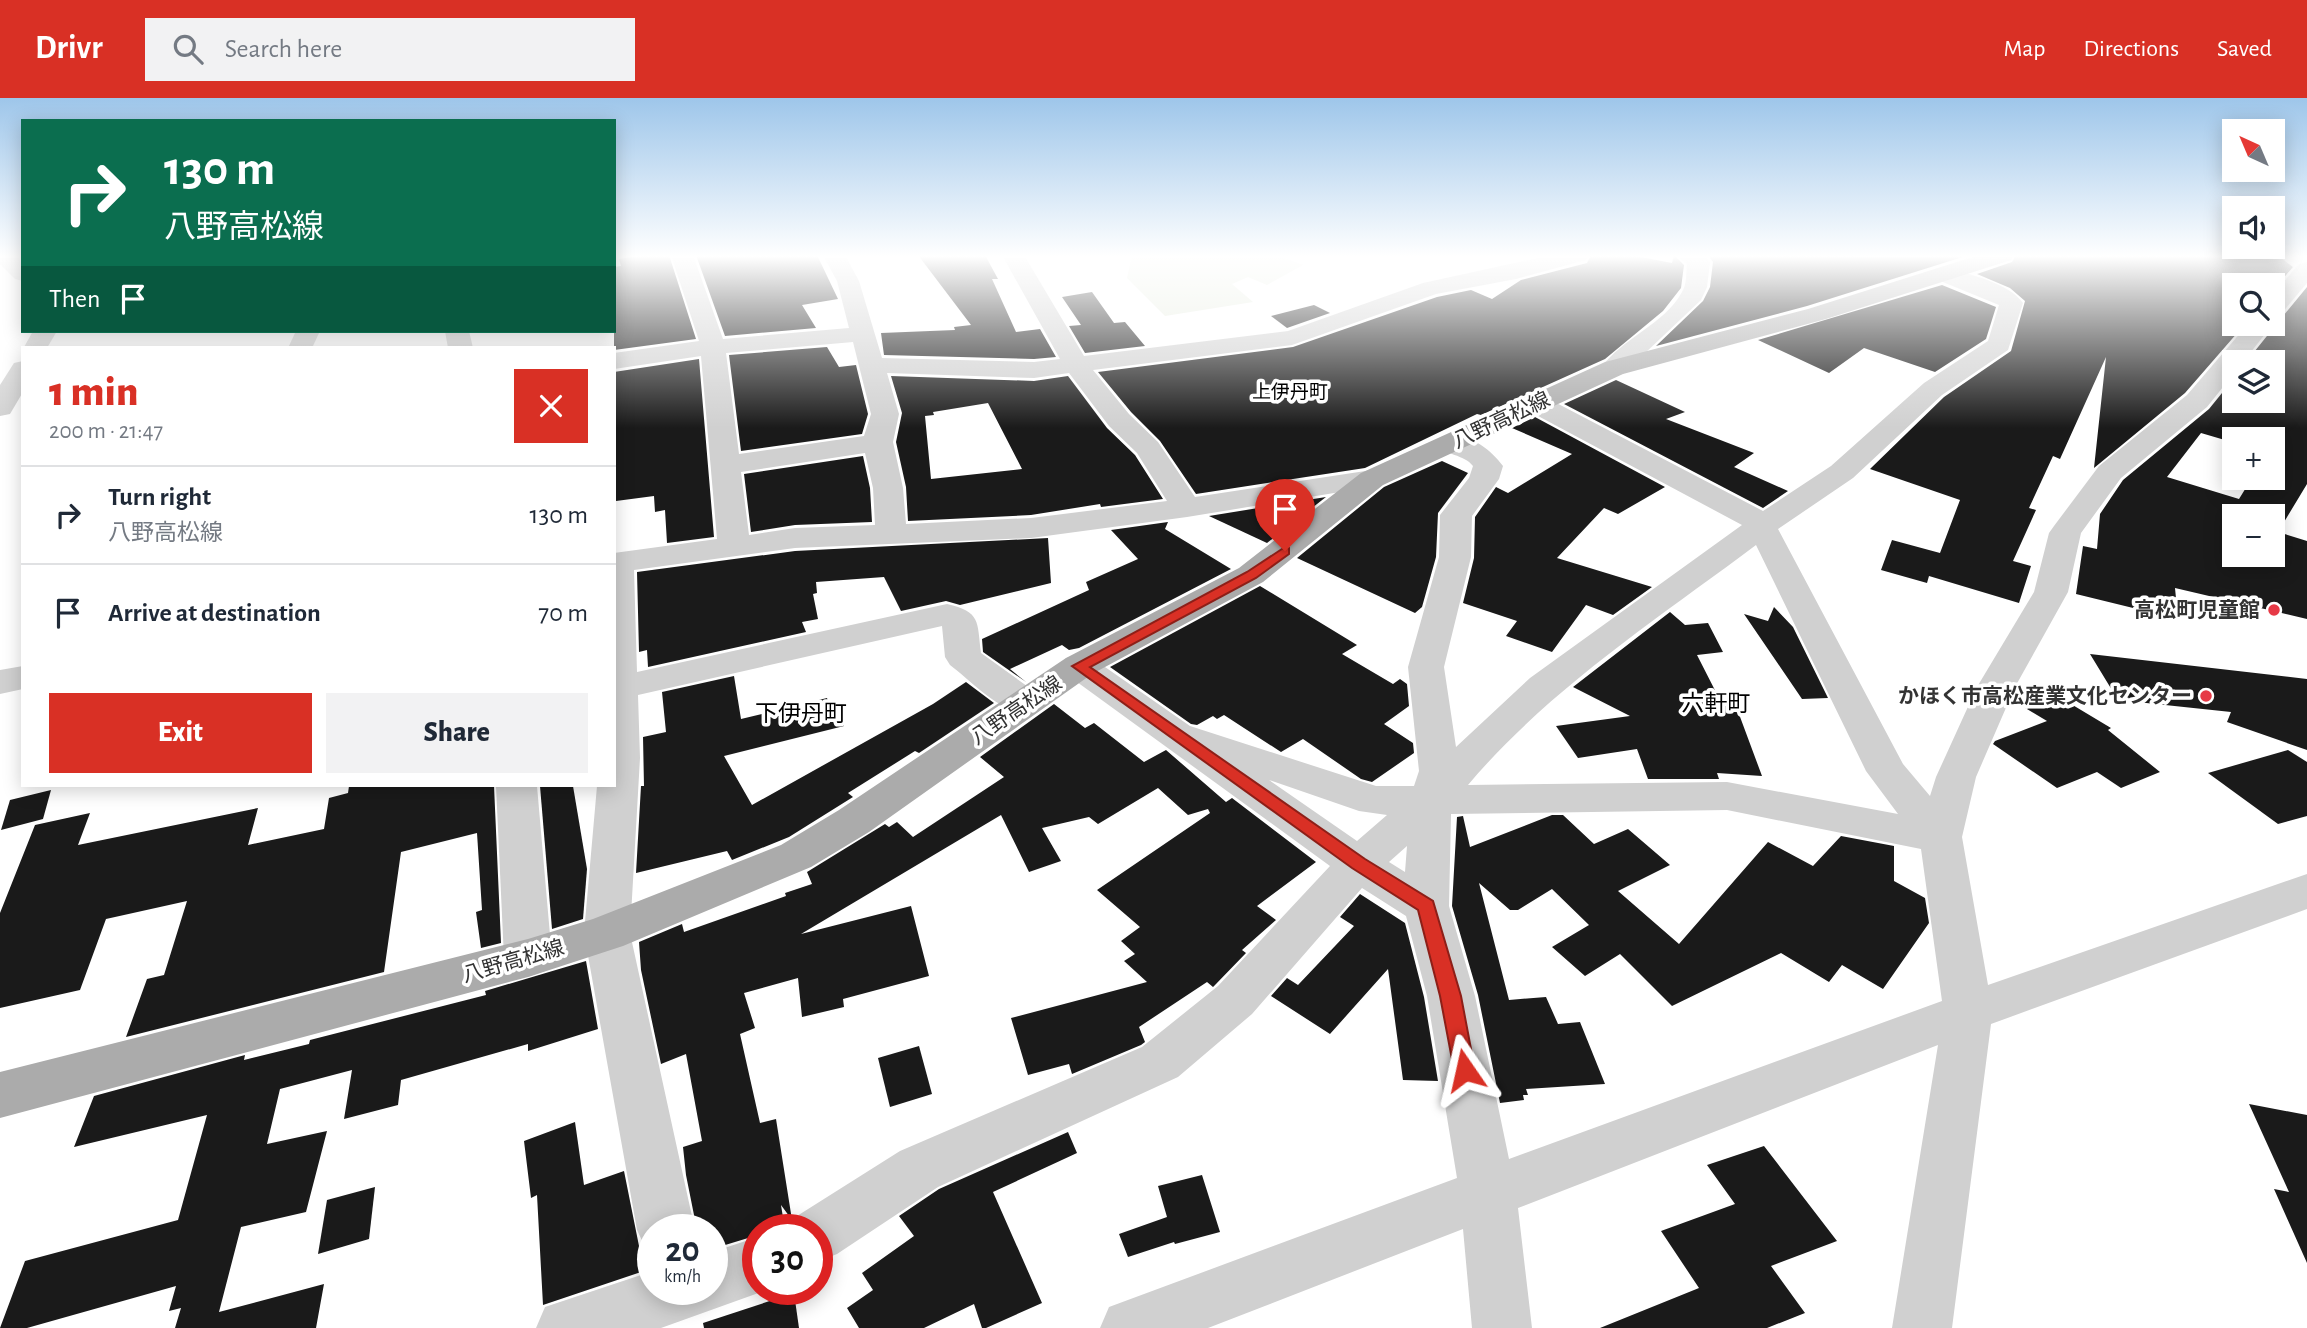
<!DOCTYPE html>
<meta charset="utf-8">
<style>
:root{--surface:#fff;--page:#f2f2f3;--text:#1f2937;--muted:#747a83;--line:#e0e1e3;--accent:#d93025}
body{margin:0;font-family:"Alegreya Sans","Noto Sans JP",sans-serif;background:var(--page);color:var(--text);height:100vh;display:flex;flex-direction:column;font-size:26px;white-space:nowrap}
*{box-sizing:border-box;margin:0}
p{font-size:23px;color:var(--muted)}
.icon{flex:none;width:38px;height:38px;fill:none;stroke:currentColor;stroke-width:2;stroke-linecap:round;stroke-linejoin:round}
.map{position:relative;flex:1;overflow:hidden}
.drawer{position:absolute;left:21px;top:248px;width:595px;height:441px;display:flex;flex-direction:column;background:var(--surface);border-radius:0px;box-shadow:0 4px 18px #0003}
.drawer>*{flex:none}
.guide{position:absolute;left:21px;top:21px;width:595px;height:214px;border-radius:0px;box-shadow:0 4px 18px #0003;background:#0b6e4f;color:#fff;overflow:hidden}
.needle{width:46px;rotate:316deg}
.tools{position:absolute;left:2222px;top:21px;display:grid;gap:14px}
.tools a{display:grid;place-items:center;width:63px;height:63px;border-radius:0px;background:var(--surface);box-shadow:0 4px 18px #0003;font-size:35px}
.speed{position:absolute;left:637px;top:1116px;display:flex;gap:14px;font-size:35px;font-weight:700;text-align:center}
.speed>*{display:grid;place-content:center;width:91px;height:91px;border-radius:50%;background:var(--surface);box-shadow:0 4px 18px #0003;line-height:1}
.speed small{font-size:18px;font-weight:400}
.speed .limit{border:10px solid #d22;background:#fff;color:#111}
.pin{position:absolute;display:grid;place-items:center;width:60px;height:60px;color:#fff;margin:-72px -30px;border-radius:50% 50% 50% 0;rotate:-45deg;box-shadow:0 0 7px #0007}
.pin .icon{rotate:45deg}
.me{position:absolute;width:77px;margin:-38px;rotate:349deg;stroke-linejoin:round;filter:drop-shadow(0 0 5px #0008)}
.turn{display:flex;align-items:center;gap:24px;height:147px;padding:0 28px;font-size:32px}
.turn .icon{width:91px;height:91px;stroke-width:2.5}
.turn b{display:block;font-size:49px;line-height:60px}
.then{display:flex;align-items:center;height:66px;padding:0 28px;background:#0003;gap:14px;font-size:26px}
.round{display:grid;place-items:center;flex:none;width:74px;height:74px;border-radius:0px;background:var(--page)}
.head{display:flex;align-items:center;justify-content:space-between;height:119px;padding:0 28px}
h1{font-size:42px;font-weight:800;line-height:52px;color:var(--accent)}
.cta{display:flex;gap:14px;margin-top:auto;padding:14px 28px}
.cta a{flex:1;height:80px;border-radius:0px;background:var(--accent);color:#fff;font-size:28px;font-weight:800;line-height:80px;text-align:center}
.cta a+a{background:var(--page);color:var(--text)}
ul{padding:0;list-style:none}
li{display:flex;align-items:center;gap:21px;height:98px;padding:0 28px;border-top:2px solid var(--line)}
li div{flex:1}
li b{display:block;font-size:26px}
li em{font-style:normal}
header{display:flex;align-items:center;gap:42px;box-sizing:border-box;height:98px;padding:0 35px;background:var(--accent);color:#fff}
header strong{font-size:33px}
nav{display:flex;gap:38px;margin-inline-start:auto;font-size:24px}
.search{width:490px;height:63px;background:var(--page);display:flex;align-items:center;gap:18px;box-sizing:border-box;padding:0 24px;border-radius:0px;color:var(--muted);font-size:26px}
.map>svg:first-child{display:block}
.green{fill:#e6ecdf}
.building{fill:#1a1a1a;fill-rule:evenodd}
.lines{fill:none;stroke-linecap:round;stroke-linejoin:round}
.minor{fill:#d0d0d0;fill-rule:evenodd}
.major{fill:#ababab;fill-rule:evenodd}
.route{fill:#d93025;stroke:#8d1f18;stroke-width:2}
.poi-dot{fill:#e63946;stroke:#fff;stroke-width:2.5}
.labels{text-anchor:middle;stroke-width:7;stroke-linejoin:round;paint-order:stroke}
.far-neighbourhood-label{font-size:19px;fill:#000;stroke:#fff}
.street-label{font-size:21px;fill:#333;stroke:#fff}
.poi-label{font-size:21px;font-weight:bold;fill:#333;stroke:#fff;text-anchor:end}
.neighbourhood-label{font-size:23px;fill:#000;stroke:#fff}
</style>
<header>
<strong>Drivr</strong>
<div class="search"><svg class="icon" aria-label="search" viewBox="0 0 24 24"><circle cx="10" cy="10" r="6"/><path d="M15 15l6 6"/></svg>Search here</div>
<nav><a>Map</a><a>Directions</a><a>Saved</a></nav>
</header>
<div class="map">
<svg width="2307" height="1230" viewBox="0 0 2307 1230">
<rect width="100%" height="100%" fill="#fff"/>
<polygon class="green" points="1132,157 1276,157 1303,167 1267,187 1248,179 1232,186 1253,204 1165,218 1127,180"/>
<g class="building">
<polygon points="645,157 669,157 696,241 614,252 614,169 621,168 619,161"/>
<polygon points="696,157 817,157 838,201 802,207 816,230 725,238"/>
<polygon points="918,157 985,157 998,181 992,181 1016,234 1040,231 1056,259 1034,261 884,257 881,235 955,232 954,229 971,227"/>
<polygon points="1591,157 1630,157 1672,165 1674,157 1684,167 1681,190 1663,213 1605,261 1481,317 1477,316 1365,370 1196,396 1160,343 1131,314 1098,274 1293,249 1437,199 1471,192 1492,201 1521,182 1587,165"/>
<polygon points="1708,157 1910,159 1969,157 1807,208 1656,248 1703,203 1710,189 1713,164"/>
<polygon points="2016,157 2277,157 2293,169 2273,192 2273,187 2235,187 2235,226 2245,226 2185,295 2094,370 2106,259 2060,361 2053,358 2029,410 2036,412 2013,463 2031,468 2019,505 1929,478 1927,485 1881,472 1892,442 1940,455 1960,402 1870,371 1944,299 2011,253 2025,203 2010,190 1977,176 2012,164"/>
<polygon points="1942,187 1996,209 1986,241 1935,274 1864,250 1829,275 1758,242"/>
<path d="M2307,189v197l-29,48 29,9v78l-132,-31 3,31 -102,-25 7,-48 14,3 3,-35 23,-34 86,-71 26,-32v24h38v-39h-27l29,-36 -2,-8 10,-2zM2201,335l34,10v-4h38v39h-21l-13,21 -72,-22zM2235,418h38v39h-38z"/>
<polygon points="1092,194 1114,225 1125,224 1145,248 1085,255 1069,228 1081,227 1062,199"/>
<polygon points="1314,207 1330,215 1287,230 1271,218"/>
<polygon points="827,249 839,269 856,267 868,316 862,336 741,353 729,257"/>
<polygon points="699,261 714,439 667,445 665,412 655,414 654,398 616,403 614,274"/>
<path d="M891,278l143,5 34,-5 39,52 28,27 28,44 -62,8 -1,-3 -69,11 -123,6 -2,-34 -10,-45 6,-29zM988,305l34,66 -91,10 -6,-63 9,-1 -1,-3z"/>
<polygon points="1616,282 1685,314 1666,321 1754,355 1734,369 1788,393 1763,410 1564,306"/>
<polygon points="1535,319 1665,389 1618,416 1604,410 1557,460 1652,489 1613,517 1586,507 1552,554 1506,538 1517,523 1463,505 1474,460 1475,419 1496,389 1508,395 1572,356 1512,330"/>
<polygon points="863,358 870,390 872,424 795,427 751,434 744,376"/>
<polygon points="1442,363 1468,375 1438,415 1436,459 1422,509 1415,515 1297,460 1384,389"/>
<polygon points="1326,399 1267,445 1209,418"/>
<polygon points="1168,424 1165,431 1231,471 1079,550 1069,552 1062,547 1010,571 1026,584 983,554 982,541 1089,492 1086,484 1138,461 1111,432"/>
<polygon points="1048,440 1051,485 960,507 946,503 901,513 884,479 816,484 817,495 813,496 818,521 802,524 806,534 648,569 647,552 639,554 637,474 795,453"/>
<polygon points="1260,488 1357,547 1342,556 1393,586 1400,581 1407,586 1409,608 1384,626 1413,645 1414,655 1372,684 1361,681 1303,641 1281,654 1224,617 1217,621 1213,618 1197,627 1191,626 1110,569"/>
<polygon points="1774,509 1793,529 1828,600 1802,601 1744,516 1768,523"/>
<polygon points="1670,514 1685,527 1708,525 1723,554 1697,557 1723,608 1736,608 1762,678 1717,675 1719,681 1648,681 1637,651 1578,660 1556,628 1630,618 1573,589"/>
<polygon points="2090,556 2307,581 2307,652 2227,624 2231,614 2118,602"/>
<polygon points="734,578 741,621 827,600 829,606 837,604 844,628 724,658 752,707 933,606 966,584 994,605 919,655 915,653 848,695 853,699 789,739 732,762 727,753 636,775 641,688 644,688 643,639 666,634 662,594"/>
<polygon points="2036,585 2111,630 2108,632 2160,674 2121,690 2097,674 2057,690 1993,646 1995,643 2047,623 2012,602 2016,594"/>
<polygon points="1054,606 1085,630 1094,625 1144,664 1166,652 1226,704 1232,700 1316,764 1257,808 1276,822 1242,852 1246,855 1216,886 1213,889 1207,884 1139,929 1145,944 1141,947 1072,976 1069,966 1028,977 1011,920 1147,884 1124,863 1135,856 1121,843 1140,829 1097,792 1210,715 1208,711 1188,717 1158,690 1098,726 1089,719 1042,730 1061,763 1029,774 1001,717 801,836 911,808 929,878 843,901 844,909 802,919 798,880 744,895 755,930 740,936 760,1025 776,1021 792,1122 781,1107 785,1132 758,1132 758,1137 712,1151 712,1132 697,1132 686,1077 683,1049 702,1043 686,956 661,966 641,872 639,844 682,826 684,834 786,798 785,795 812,786 807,774 885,726 889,729 897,724 913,739 1004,679 980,659"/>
<polygon points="2288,652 2307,664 2307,718 2278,726 2208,675"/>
<polygon points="349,688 494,688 501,845 481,850 476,814 482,812 477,735 401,754 384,874 126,939 147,881 164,877 187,803 106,821 80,892 0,910 0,815 35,727 90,715 78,747 258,710 248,747 324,731 329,700 348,695"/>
<polygon points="540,688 573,688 587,771 583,821 552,831"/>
<polygon points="51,692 43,721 1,732 10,702"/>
<polygon points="1552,717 1563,717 1594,746 1628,731 1670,767 1618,793 1679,846 1768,744 1813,768 1841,738 1894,748 1894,783 1925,800 1929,825 1883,891 1842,867 1829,884 1781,855 1672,908 1620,856 1585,878 1552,849 1589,827 1552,791 1518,812 1510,812 1479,785 1509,902 1546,899 1558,926 1580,924 1605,986 1526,991 1528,997 1523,997 1524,1002 1500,1005 1478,897 1452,808 1457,719 1463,718 1470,749"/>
<polygon points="1360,796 1405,825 1424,899 1438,983 1403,982 1388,871 1330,936 1271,898 1287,880 1298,887 1354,828 1340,819"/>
<polygon points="586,863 598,931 528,953 528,946 401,982 398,1007 344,1021 352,972 280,991 267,1046 327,1033 306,1114 241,1129 219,1214 324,1186 316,1230 175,1230 181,1210 169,1213 176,1188 27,1230 0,1230 25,1163 178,1122 207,1017 74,1049 94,998 245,957 244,962 309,946 310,942 486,897 485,893"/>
<polygon points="919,948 932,996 890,1009 878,960"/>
<polygon points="2249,1006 2307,1017 2307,1165 2274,1091 2289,1094"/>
<polygon points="575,1024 584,1087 624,1073 644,1173 543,1207 537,1097 531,1100 524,1043"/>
<polygon points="1068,1034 1077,1055 993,1094 1042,1205 986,1230 982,1230 974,1206 924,1230 859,1230 847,1210 873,1192 862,1175 914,1138 899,1118 939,1091"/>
<polygon points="1764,1048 1837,1143 1771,1168 1805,1215 1767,1230 1600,1230 1699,1190 1661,1133 1735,1106 1707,1067"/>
<polygon points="1202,1077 1220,1134 1175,1146 1174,1144 1128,1159 1119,1136 1167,1119 1158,1088"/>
<polygon points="375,1089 369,1141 318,1156 327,1102"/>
<polygon points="794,1195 799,1230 704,1230 703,1225"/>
</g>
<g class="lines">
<g class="minor">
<polygon points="0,157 16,157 23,164 23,183 15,181 0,166"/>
<path d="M671,157h22l30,84 126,-11 -12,-47 -14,-26h22l14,26 23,77 152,4 26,-3 -58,-104h22l60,101 204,-25 135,-48 128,-28h38l-3,5 -70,19 -80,15 -144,51 -199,25 36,44 29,28 37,55 177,-27 11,3 4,6 -4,6 -196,32 -156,21 -236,10 -161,22 3,102 310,-68c34,8 30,17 34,49l57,41 6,9 -6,9c-32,8 -63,-28 -88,-47l-5,-8 -3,-31 -304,69 2,63 -10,175 65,297h-42v22l-7,-3 -9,-19 -53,-297 13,-147h17v-233l103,-14 -16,-183 -87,13v-16l85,-12zM853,244l18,72 -7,22 -125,18 -13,-101zM887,275l147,5 35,-5 40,53 28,27 30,48 -136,17 -125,6 -3,-36 -10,-46 6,-28zM865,355l8,35 2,37 -80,3 -46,7 -8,-63z"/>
<path d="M1676,157h28l6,7 -3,25 -6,13 -78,74h-18l-4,-6c21,-30 64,-44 81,-76 5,-8 4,-19 5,-28z"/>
<polygon points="2307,164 2307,185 2281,216 2273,218 2273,196 2299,166"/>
<path d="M1946,170c23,6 63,15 77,35l-15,47 -66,45 -89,83 -75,51 125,235 27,32 6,-19 41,-90 57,-95 15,-59 5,-7 45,-60 88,-71 61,-71h25l-30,38h-8v10l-28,35 -86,71 -40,55 -13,59 -53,95 -39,90 -14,60 26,148 319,-111v35l-316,115 -39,304h-60l46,-283 -420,163 14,120h-60l-9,-99 -255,99h-108l9,-21 348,-129 -30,-182 -21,-80 -44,-28 -110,126 -74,63 -240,110 -101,67 -20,8v-32h-27l7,-14 103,-65 242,-104 76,-61 112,-120 -264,-192 -5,-8 5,-8 13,-3 13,3 98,68 186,60h38l5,-15 -11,-104 31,-110 1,-42 29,-37 4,-12c-9,-12 -28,-10 -36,-23l4,-6c25,-6 48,10 62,29l-4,13 -27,37 -1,41 -27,110 12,80 74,-69 212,-153 -217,-116 -4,-6 4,-6h20l218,114 68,-45 93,-83 64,-42 11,-36 -61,-25 -3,-5zM1756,447l110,226 32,43 -171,-32 -259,3c81,-96 188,-165 288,-240zM1269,682l90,31 28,4 -30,26zM1727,712l194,39 21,152 -433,158 -34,-163 -26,-90 2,-92zM1407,748l-2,26 -16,-10z"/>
<polygon points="33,233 57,233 47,250 23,251"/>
<polygon points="296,233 320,233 312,250 288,250"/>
<polygon points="445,233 469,233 473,250 448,250"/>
<polygon points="23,263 23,294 10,316 0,318 0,287 14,265"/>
<polygon points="23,568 23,591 0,596 0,572"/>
<polygon points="496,688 537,688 552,860 545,873 528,879 511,873 504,860"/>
<polygon points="758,1139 758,1192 767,1192 661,1230 536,1230 545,1209 653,1173 653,1192 712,1192 712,1154"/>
</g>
<polygon class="major" points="1979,157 2014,157 2011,162 1826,221 1623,276 1383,387 1263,484 1092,576 869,734 811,769 623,848 528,879 0,1020 0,974 528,841 593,821 781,747 839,712 1066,560 1239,470 1361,375 1605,264 1808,211"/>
</g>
<linearGradient id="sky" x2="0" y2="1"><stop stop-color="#9ec6ea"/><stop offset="0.48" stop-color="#fff"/><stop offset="1" stop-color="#fff" stop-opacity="0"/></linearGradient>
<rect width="2307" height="330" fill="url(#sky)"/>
<polygon class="route" points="1285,449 1289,450 1289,456 1256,480 1090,569 1365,761 1433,803 1461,898 1475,972 1472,978 1465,981 1457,978 1454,972 1440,898 1418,812 1352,770 1072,568 1247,474"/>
<g class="poi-dot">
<circle cx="2274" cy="512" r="7"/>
<circle cx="2206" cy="598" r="7"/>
</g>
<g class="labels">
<g class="far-neighbourhood-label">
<text x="1290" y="300">上伊丹町</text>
</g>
<g class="street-label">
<text transform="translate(1501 322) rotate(-25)" y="7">八野高松線</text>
<text transform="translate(1016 612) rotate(-34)" y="7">八野高松線</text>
<text transform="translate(513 863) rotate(-16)" y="7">八野高松線</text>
</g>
<g class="poi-label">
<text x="2260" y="519">高松町児童館</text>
<text x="2192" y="605">かほく市高松産業文化センター</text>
</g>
<g class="neighbourhood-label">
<text x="1716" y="613">六軒町</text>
<text x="801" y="623">下伊丹町</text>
</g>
</g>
</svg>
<div class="tools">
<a><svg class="needle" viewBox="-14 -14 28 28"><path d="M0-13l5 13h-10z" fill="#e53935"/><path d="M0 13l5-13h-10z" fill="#747a83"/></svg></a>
<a><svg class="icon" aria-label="sound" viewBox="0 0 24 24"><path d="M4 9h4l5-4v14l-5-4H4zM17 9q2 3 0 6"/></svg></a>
<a><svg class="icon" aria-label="search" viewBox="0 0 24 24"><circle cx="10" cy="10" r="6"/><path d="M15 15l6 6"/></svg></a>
<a><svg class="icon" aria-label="layers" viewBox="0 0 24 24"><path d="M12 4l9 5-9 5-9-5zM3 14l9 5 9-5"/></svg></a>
<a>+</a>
<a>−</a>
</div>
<div class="speed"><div>20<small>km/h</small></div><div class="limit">30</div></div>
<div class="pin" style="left:1285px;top:453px;background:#d93025"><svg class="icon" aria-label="arrive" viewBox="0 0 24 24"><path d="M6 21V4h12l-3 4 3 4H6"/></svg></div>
<svg class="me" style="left:1465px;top:972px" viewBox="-20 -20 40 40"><path d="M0-17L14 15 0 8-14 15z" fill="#d93025" stroke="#fff" stroke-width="4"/></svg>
<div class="guide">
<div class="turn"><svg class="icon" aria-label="right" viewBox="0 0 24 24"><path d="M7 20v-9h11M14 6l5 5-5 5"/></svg><div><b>130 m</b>八野高松線</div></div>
<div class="then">Then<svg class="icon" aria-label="arrive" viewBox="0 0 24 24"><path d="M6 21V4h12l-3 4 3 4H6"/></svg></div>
</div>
<section class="drawer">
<div class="head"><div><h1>1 min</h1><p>200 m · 21:47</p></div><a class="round" style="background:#d93025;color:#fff"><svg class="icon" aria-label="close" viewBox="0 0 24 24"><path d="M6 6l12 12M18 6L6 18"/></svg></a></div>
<ul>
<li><svg class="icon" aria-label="right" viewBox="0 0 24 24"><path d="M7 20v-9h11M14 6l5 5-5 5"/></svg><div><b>Turn right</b><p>八野高松線</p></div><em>130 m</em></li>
<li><svg class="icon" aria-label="arrive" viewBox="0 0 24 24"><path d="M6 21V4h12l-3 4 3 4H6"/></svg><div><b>Arrive at destination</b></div><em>70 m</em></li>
</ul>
<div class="cta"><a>Exit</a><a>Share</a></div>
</section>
</div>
